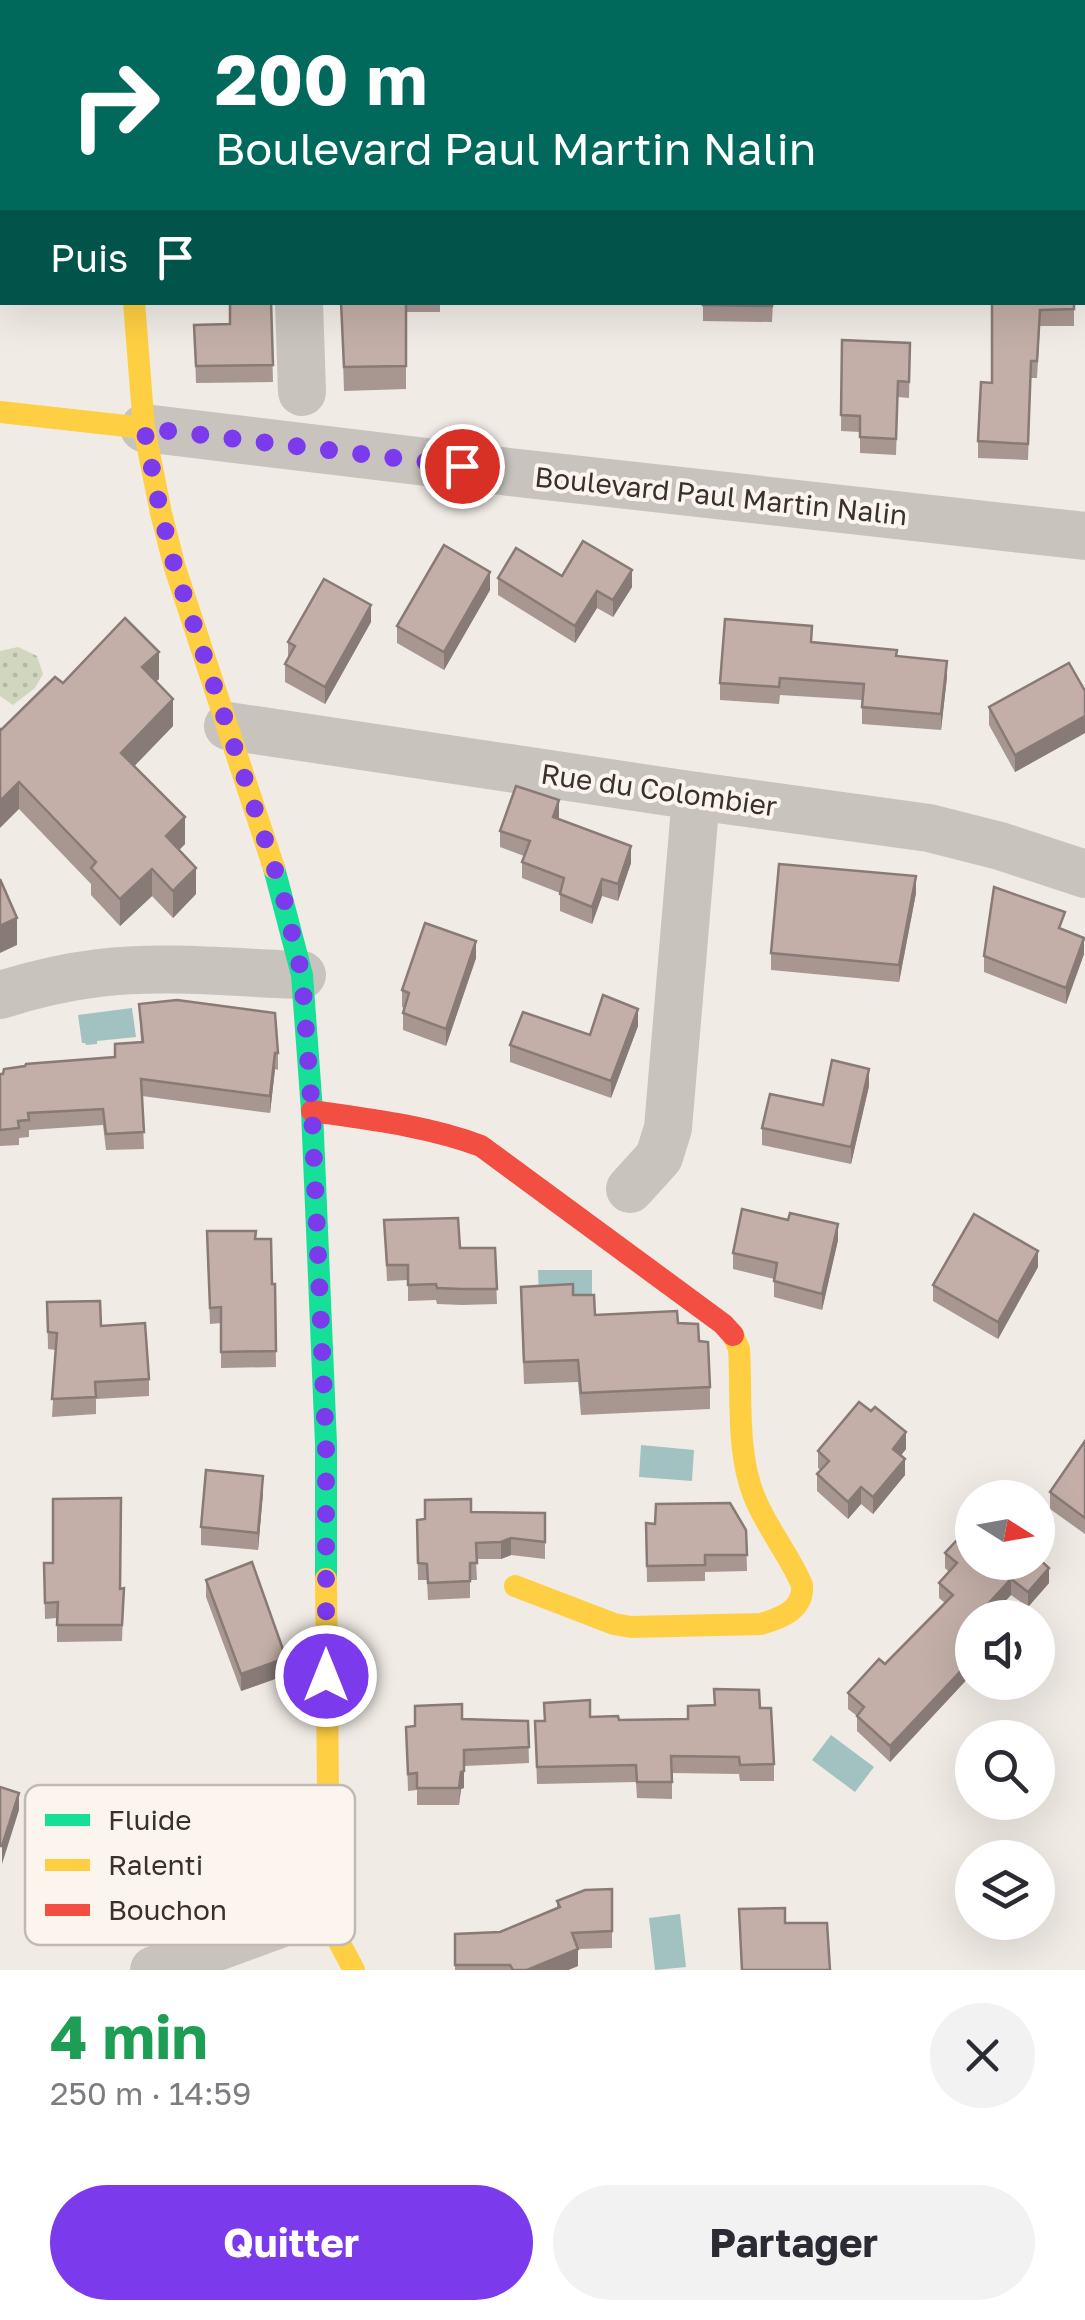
<!DOCTYPE html>
<html lang="fr">
<meta charset="utf-8">
<style>
:root{--surface:#fff;--page:#f2f2f3;--text:#2b2b33;--muted:#7c7c81;--accent:#7c3aed}
body{margin:0;font-family:"Golos Text",sans-serif;background:var(--page);color:var(--text);height:100vh;display:flex;flex-direction:column;font-size:38px;white-space:nowrap}
*{box-sizing:border-box;margin:0}
p{font-size:32px;color:var(--muted)}
.icon{flex:none;width:55px;height:55px;fill:none;stroke:currentColor;stroke-width:2;stroke-linecap:round;stroke-linejoin:round}
.map{position:relative;height:1970px;overflow:hidden}
.details{display:flex;flex-direction:column;background:var(--surface);flex:1}
.details>*{flex:none}
.banner{position:absolute;left:0px;top:0px;width:1085px;height:305px;box-shadow:0 10px 40px #0002;background:#00695c;color:#fff;overflow:hidden}
.needle{width:65px;rotate:101deg}
.controls{position:absolute;left:955px;top:1480px;display:grid;gap:20px}
.controls a{display:grid;place-items:center;width:100px;height:100px;border-radius:50%;background:var(--surface);box-shadow:0 10px 40px #0002;font-size:50px}
.pin{position:absolute;display:grid;place-items:center;width:85px;height:85px;color:#fff;margin:-42px;border:5px solid #fff;border-radius:50%;box-shadow:0 2px 10px #0007}
.me{position:absolute;width:110px;margin:-55px;rotate:0deg;stroke-linejoin:round;filter:drop-shadow(0 0 8px #0008)}
.turn{display:flex;align-items:center;gap:35px;height:210px;padding:0 50px;font-size:45px}
.turn .icon{width:130px;height:130px;stroke-width:2.5}
.turn b{display:block;font-size:70px;line-height:85px}
.then{display:flex;align-items:center;height:95px;padding:0 50px;background:#0003;gap:20px;font-size:38px}
.round{display:grid;place-items:center;flex:none;width:105px;height:105px;border-radius:52px;background:var(--page)}
.headline{display:flex;align-items:center;justify-content:space-between;height:170px;padding:0 50px}
h1{font-size:60px;font-weight:700;line-height:75px;color:#1e9e55}
.cta{display:flex;gap:20px;margin-top:auto;padding:20px 50px}
.cta a{flex:1;height:115px;border-radius:60px;background:var(--accent);color:#fff;font-size:40px;font-weight:700;line-height:115px;text-align:center}
.cta a+a{background:var(--page);color:var(--text)}
.map>svg:first-child{display:block}
.park{fill:url(#park-dots)}
.water{fill:#a1c2c1}
.lines{fill:none;stroke-linecap:round;stroke-linejoin:round}
.street{stroke:#c9c3be;stroke-width:48}
.fast{stroke:#16e098;stroke-width:22}
.slow{stroke:#ffcf43;stroke-width:22}
.jam{stroke:#f24e42;stroke-width:22}
.wall{fill:#a89690}
.shaded-wall{fill:#887a75}
.building{fill:#c3afa7;stroke:#887a75;stroke-width:2.5}
.route{stroke:#7c3aed;stroke-width:18;stroke-dasharray:0 32.4}
.labels{text-anchor:middle;stroke-width:8;stroke-linejoin:round;paint-order:stroke}
.street-label{font-size:28px;fill:#3b302b;stroke:#fbf5ee}
.key{fill:#fbf5ee;stroke:#c1bab4;stroke-width:2.5}
.key-label{font-size:28px;fill:#3b302b}
</style>
<div class="map">
<svg width="1085" height="1970" viewBox="0 0 1085 1970">
<defs>
<pattern id="park-dots" width="8" height="8" patternUnits="userSpaceOnUse" patternTransform="scale(2.5)"><rect width="8" height="8" fill="#d1d6bf"/><path d="M2 2h.1M6 6h.1" fill="none" stroke="#b4b8a4" stroke-width="1.8" stroke-linecap="round"/></pattern>
</defs>
<rect width="100%" height="100%" fill="#f0ebe5"/>
<polygon class="park" points="18,647 37,656 43,674 35,688 13,705 0,696 0,651"/>
<g class="water">
<polygon points="132,1008 136,1037 97,1041 97,1044 86,1045 85,1043 82,1043 78,1015"/>
<polygon points="538,1270 592,1270 592,1301 539,1301"/>
<polygon points="641,1445 694,1450 692,1481 639,1477"/>
<polygon points="831,1735 874,1767 855,1792 812,1760"/>
<polygon points="680,1914 686,1967 655,1970 649,1918"/>
</g>
<g class="lines">
<g class="street">
<polyline points="283,0 283,2"/>
<polyline points="299,302 302,392"/>
<polyline points="144,428 501,471 1085,536"/>
<polyline points="228,726 696,796 929,828 1000,846 1085,874"/>
<path d="M0,995c32,-10 65,-18 99,-22 65,-8 137,0 203,2"/>
<polyline points="630,1189 659,1157 668,1128 696,796"/>
<polyline points="154,1970 329,1906"/>
</g>
<polyline class="fast" points="274,868 302,975 312,1111 326,1444 326,1579"/>
<g class="slow">
<polyline points="104,0 105,2"/>
<polyline points="134,302 144,428 161,513 175,568 274,868"/>
<polyline points="0,412 144,428"/>
<polyline points="326,1579 329,1899 338,1940 354,1970"/>
<path d="M515,1586l99,38 17,3 130,-3c20,-6 43,-14 41,-39 -13,-31 -36,-58 -48,-89 -18,-45 -12,-100 -15,-147l-6,-14"/>
</g>
<path class="jam" d="M312,1111c56,8 116,15 169,35l242,178 10,11"/>
</g>
<g class="wall">
<polygon points="178,0 255,0 256,2 178,2"/>
<polygon points="271,302 273,382 196,383 194,325 230,324"/>
<polygon points="341,302 440,302 440,312 406,312 406,389 344,391"/>
<polygon points="703,302 773,302 772,322 703,321"/>
<polygon points="992,302 1074,302 1074,326 1040,326 1037,378 1031,378 1028,460 978,458 978,441 992,383"/>
<polygon points="842,340 910,343 909,398 898,397 896,455 860,453 860,432 841,431"/>
<polygon points="498,578 632,587 613,617 597,608 575,643 498,595"/>
<polygon points="490,590 444,670 397,643 397,626"/>
<polygon points="371,622 325,704 285,682 285,664 288,659 288,642"/>
<polygon points="812,642 896,656 947,677 941,730 862,724 862,700 780,695 779,704 720,700 720,683"/>
<polygon points="159,679 156,681 173,726 134,766 185,844 179,850 196,894 173,918 152,896 120,926 91,895 91,884 19,809 1,730 63,683"/>
<polygon points="1085,691 1085,733 1015,772 989,725 989,707"/>
<polygon points="559,817 558,818 631,863 618,901 602,896 592,924 560,911 560,893 522,878 522,862 524,856 500,847 500,831"/>
<polygon points="916,893 899,982 771,970 771,953"/>
<polygon points="1064,930 1084,954 1066,1004 984,972 984,956"/>
<polygon points="476,958 446,1046 403,1030 403,1013 404,1008 402,1007 402,990"/>
<polygon points="139,1004 278,1053 278,1070 275,1069 270,1113 142,1096 144,1149 106,1150 103,1125 29,1130 29,1137 19,1138 19,1145 0,1146 0,1074 115,1057 141,1042"/>
<polygon points="638,1026 611,1098 510,1062 510,1045 590,1035"/>
<polygon points="869,1086 851,1164 762,1145 762,1128"/>
<polygon points="384,1220 460,1248 495,1248 497,1304 462,1305 437,1304 436,1300 408,1301 408,1280 387,1281"/>
<polygon points="255,1239 272,1284 275,1284 276,1367 221,1368 221,1323 210,1324 207,1247"/>
<polygon points="838,1240 822,1310 774,1297 774,1279 733,1269 733,1253"/>
<polygon points="1038,1267 998,1339 933,1301 933,1285"/>
<polygon points="573,1295 595,1315 678,1323 699,1341 710,1387 710,1409 581,1415 578,1382 524,1384 521,1309"/>
<polygon points="47,1302 101,1326 149,1379 149,1396 96,1399 96,1414 52,1417 56,1350 48,1349"/>
<polygon points="1085,1441 1085,1534 1050,1509 1050,1492"/>
<polygon points="906,1449 901,1455 905,1475 873,1514 861,1504 848,1519 817,1491 817,1474 821,1470 818,1468 818,1451"/>
<polygon points="263,1493 258,1550 201,1545 201,1527"/>
<polygon points="471,1512 545,1513 545,1559 511,1555 501,1559 476,1559 477,1580 470,1580 470,1598 428,1600 427,1580 418,1580 417,1520"/>
<polygon points="646,1523 746,1530 747,1571 705,1572 705,1581 647,1582"/>
<polygon points="945,1553 1049,1583 1028,1607 1011,1595 989,1618 972,1618 970,1650 965,1654 971,1675 890,1762 857,1731 857,1716 848,1709 848,1693 885,1664 945,1603 939,1598 939,1583 949,1572 945,1568"/>
<polygon points="44,1563 120,1589 124,1588 122,1641 57,1642 57,1618 45,1619"/>
<polygon points="206,1580 286,1675 241,1691 206,1597"/>
<polygon points="714,1689 760,1708 774,1764 774,1781 740,1781 739,1774 672,1773 672,1799 637,1798 636,1782 537,1784 535,1721 590,1717 619,1720 688,1719 714,1705"/>
<polygon points="462,1719 528,1721 529,1763 464,1766 464,1788 461,1789 459,1805 417,1805 417,1790 408,1791 406,1727"/>
<polygon points="159,1839 237,1860 197,1884 192,1909 169,1912 164,1919 83,1892 83,1875 119,1840"/>
<polygon points="612,1889 612,1948 578,1949 578,1966 568,1970 455,1970 455,1934 500,1932 557,1908 557,1901"/>
</g>
<g class="shaded-wall">
<polygon points="632,570 632,587 613,617 613,600"/>
<polygon points="490,572 490,590 444,670 444,652"/>
<polygon points="597,591 597,608 575,643 575,626"/>
<polygon points="371,605 371,622 325,704 325,687"/>
<polygon points="159,652 159,679 142,694 142,667"/>
<polygon points="947,661 947,677 941,730 941,714"/>
<polygon points="173,699 173,726 121,780 121,753"/>
<polygon points="1085,716 1085,733 1015,772 1015,755"/>
<polygon points="19,782 19,809 0,828 0,801"/>
<polygon points="559,800 559,817 553,833 553,817"/>
<polygon points="185,817 185,844 166,863 166,836"/>
<polygon points="631,846 631,863 618,901 618,884"/>
<polygon points="196,868 196,894 173,918 173,891"/>
<polygon points="152,869 152,896 120,926 120,899"/>
<polygon points="916,876 916,893 899,982 899,965"/>
<polygon points="602,879 602,896 592,924 592,907"/>
<polygon points="17,918 17,945 0,953 0,926"/>
<polygon points="1084,938 1084,954 1066,1004 1066,988"/>
<polygon points="476,941 476,958 446,1046 446,1029"/>
<polygon points="638,1009 638,1026 611,1098 611,1081"/>
<polygon points="275,1053 275,1069 270,1113 270,1096"/>
<polygon points="869,1069 869,1086 851,1164 851,1147"/>
<polygon points="838,1224 838,1240 822,1310 822,1294"/>
<polygon points="1038,1251 1038,1267 998,1339 998,1322"/>
<polygon points="906,1432 906,1449 893,1466 893,1449"/>
<polygon points="905,1459 905,1475 873,1514 873,1497"/>
<polygon points="263,1476 263,1493 258,1550 258,1533"/>
<polygon points="861,1487 861,1504 848,1519 848,1502"/>
<polygon points="511,1538 511,1555 501,1559 501,1542"/>
<polygon points="1049,1568 1049,1583 1028,1607 1028,1592"/>
<polygon points="1011,1579 1011,1595 989,1618 975,1618"/>
<polygon points="972,1620 972,1635 970,1638 970,1650 957,1662 957,1647 964,1629"/>
<polygon points="286,1658 286,1675 241,1691 241,1674"/>
<polygon points="971,1660 971,1675 890,1762 890,1746"/>
<polygon points="464,1771 464,1788 461,1789 459,1805 461,1772"/>
<polygon points="19,1793 19,1810 2,1864 2,1846"/>
<polygon points="237,1844 237,1860 197,1884 192,1909 192,1892 197,1867"/>
<polygon points="169,1896 169,1912 164,1919 164,1902"/>
<polygon points="578,1949 578,1966 568,1970 527,1970"/>
</g>
<g class="building">
<polygon points="215,0 255,0 256,2 215,2"/>
<rect x="373" y="0" width="64" height="2"/>
<rect x="867" y="0" width="47" height="2"/>
<polygon points="997,0 1058,0 1057,2 997,2"/>
<polygon points="230,302 271,302 273,365 196,366 194,325 230,324"/>
<polygon points="341,302 406,302 406,366 344,367"/>
<polygon points="703,302 772,302 772,306 703,305"/>
<polygon points="992,302 1074,302 1074,309 1040,310 1037,361 1031,361 1028,444 978,441 981,382 992,383"/>
<polygon points="842,340 910,343 909,382 898,381 896,439 860,437 860,416 841,415"/>
<polygon points="583,541 632,570 613,600 597,591 575,626 498,578 516,548 562,576"/>
<polygon points="444,545 490,572 444,652 397,626"/>
<polygon points="324,579 371,605 325,687 285,664 295,646 288,642"/>
<polygon points="125,618 159,652 142,667 173,699 121,753 185,817 166,836 196,868 173,891 152,869 120,899 91,868 96,862 19,782 0,801 0,729 1,730 55,677 63,683"/>
<polygon points="725,619 812,626 811,642 897,650 896,656 947,661 941,714 862,707 864,684 780,678 779,687 720,683"/>
<polygon points="1069,663 1085,691 1085,716 1015,755 989,707"/>
<polygon points="516,786 559,800 553,817 631,846 618,884 602,879 592,907 560,894 564,878 522,862 530,841 500,831"/>
<polygon points="779,864 916,876 899,965 771,953"/>
<polygon points="0,879 17,918 0,926"/>
<polygon points="994,887 1065,912 1059,928 1084,938 1066,988 984,956"/>
<polygon points="425,923 476,941 446,1029 403,1013 409,993 402,990"/>
<polygon points="603,995 638,1009 611,1081 510,1045 523,1012 590,1035"/>
<polygon points="177,1000 275,1013 278,1053 275,1053 270,1096 141,1079 144,1132 106,1134 103,1109 28,1113 29,1120 18,1121 19,1128 0,1130 0,1074 3,1074 4,1069 25,1066 26,1064 115,1057 115,1044 143,1042 139,1004"/>
<polygon points="832,1060 869,1069 851,1147 762,1128 770,1094 823,1105"/>
<polygon points="742,1209 788,1220 790,1213 838,1224 822,1294 774,1281 777,1263 733,1253"/>
<polygon points="974,1214 1038,1251 998,1322 933,1285"/>
<polygon points="458,1218 460,1248 495,1248 497,1289 462,1289 437,1288 436,1284 408,1285 408,1265 387,1265 384,1220"/>
<polygon points="207,1231 256,1231 255,1239 271,1239 272,1284 275,1284 276,1351 221,1352 221,1307 210,1308"/>
<polygon points="573,1284 573,1295 594,1295 595,1315 677,1311 678,1323 698,1324 699,1341 708,1342 710,1387 581,1393 578,1360 524,1362 521,1287"/>
<polygon points="100,1301 101,1326 145,1323 149,1379 95,1382 96,1397 52,1399 57,1333 48,1332 47,1302"/>
<polygon points="859,1402 871,1411 875,1407 906,1432 893,1449 905,1459 873,1497 861,1487 848,1502 817,1474 829,1461 818,1451"/>
<polygon points="1085,1441 1085,1518 1050,1492"/>
<polygon points="206,1470 263,1476 258,1533 201,1527"/>
<polygon points="121,1498 120,1589 124,1588 122,1625 57,1625 58,1602 45,1603 44,1563 53,1563 53,1499"/>
<polygon points="471,1499 471,1512 545,1513 545,1542 511,1538 501,1542 476,1543 477,1563 470,1563 470,1581 428,1583 427,1564 418,1563 417,1520 425,1519 425,1500"/>
<polygon points="730,1503 746,1530 747,1555 705,1555 705,1565 647,1566 646,1523 655,1524 656,1504"/>
<polygon points="972,1524 972,1562 1038,1562 1038,1558 1049,1568 1028,1592 1011,1579 975,1618 972,1618 972,1620 964,1629 970,1634 957,1647 971,1660 890,1746 857,1716 864,1707 848,1693 879,1659 885,1664 953,1595 939,1583 957,1563 945,1553"/>
<polygon points="252,1562 286,1658 241,1674 206,1580"/>
<polygon points="714,1689 759,1690 760,1708 771,1708 774,1764 740,1765 739,1757 671,1756 672,1782 637,1782 636,1765 537,1767 535,1721 545,1721 544,1703 590,1700 590,1717 618,1716 619,1720 688,1719 688,1706 715,1705"/>
<polygon points="462,1704 462,1719 528,1721 529,1747 464,1750 464,1771 461,1772 459,1788 417,1788 417,1773 408,1774 406,1727 415,1726 415,1706"/>
<polygon points="0,1787 19,1793 2,1846 0,1846"/>
<polygon points="612,1889 612,1931 572,1933 578,1949 527,1970 513,1970 510,1965 455,1965 455,1934 500,1932 560,1907 557,1901 585,1890"/>
<polygon points="785,1908 785,1923 827,1923 830,1970 742,1970 739,1909"/>
</g>
<g class="lines">
<polyline class="route" points="326,1676 326,1444 312,1112 302,975 282,891 175,568 161,514 144,428 462,466"/>
</g>
<g class="labels">
<g class="street-label">
<text transform="translate(721 496) rotate(6)" y="10">Boulevard Paul Martin Nalin</text>
<text transform="translate(659 790) rotate(8)" y="10">Rue du Colombier</text>
</g>
</g>
<rect x="25" y="1785" width="330" height="160" rx="15" class="key"/>
<rect x="45" y="1814" width="45" height="12" fill="#16e098"/>
<rect x="45" y="1859" width="45" height="12" fill="#ffcf43"/>
<rect x="45" y="1904" width="45" height="12" fill="#f24e42"/>
<g class="key-label">
<text x="108" y="1830">Fluide</text>
<text x="108" y="1875">Ralenti</text>
<text x="108" y="1920">Bouchon</text>
</g>
</svg>
<div class="controls">
<a><svg class="needle" viewBox="-14 -14 28 28"><path d="M0-13l5 13h-10z" fill="#e53935"/><path d="M0 13l5-13h-10z" fill="#7c7c81"/></svg></a>
<a><svg class="icon" aria-label="sound" viewBox="0 0 24 24"><path d="M4 9h4l5-4v14l-5-4H4zM17 9q2 3 0 6"/></svg></a>
<a><svg class="icon" aria-label="search" viewBox="0 0 24 24"><circle cx="10" cy="10" r="6"/><path d="M15 15l6 6"/></svg></a>
<a><svg class="icon" aria-label="layers" viewBox="0 0 24 24"><path d="M12 4l9 5-9 5-9-5zM3 14l9 5 9-5"/></svg></a>
</div>
<div class="pin" style="left:462px;top:466px;background:#d93025"><svg class="icon" aria-label="arrive" viewBox="0 0 24 24"><path d="M6 21V4h12l-3 4 3 4H6"/></svg></div>
<svg class="me" style="left:326px;top:1676px" viewBox="-20 -20 40 40"><circle r="17" fill="#7c3aed" stroke="#fff" stroke-width="3"/><path d="M0-11L8 9 0 5-8 9z" fill="#fff"/></svg>
<div class="banner">
<div class="turn"><svg class="icon" aria-label="right" viewBox="0 0 24 24"><path d="M7 20v-9h11M14 6l5 5-5 5"/></svg><div><b>200 m</b>Boulevard Paul Martin Nalin</div></div>
<div class="then">Puis<svg class="icon" aria-label="arrive" viewBox="0 0 24 24"><path d="M6 21V4h12l-3 4 3 4H6"/></svg></div>
</div>
</div>
<section class="details">
<div class="headline"><div><h1>4 min</h1><p>250 m · 14:59</p></div><a class="round"><svg class="icon" aria-label="close" viewBox="0 0 24 24"><path d="M6 6l12 12M18 6L6 18"/></svg></a></div>
<div class="cta"><a>Quitter</a><a>Partager</a></div>
</section>
